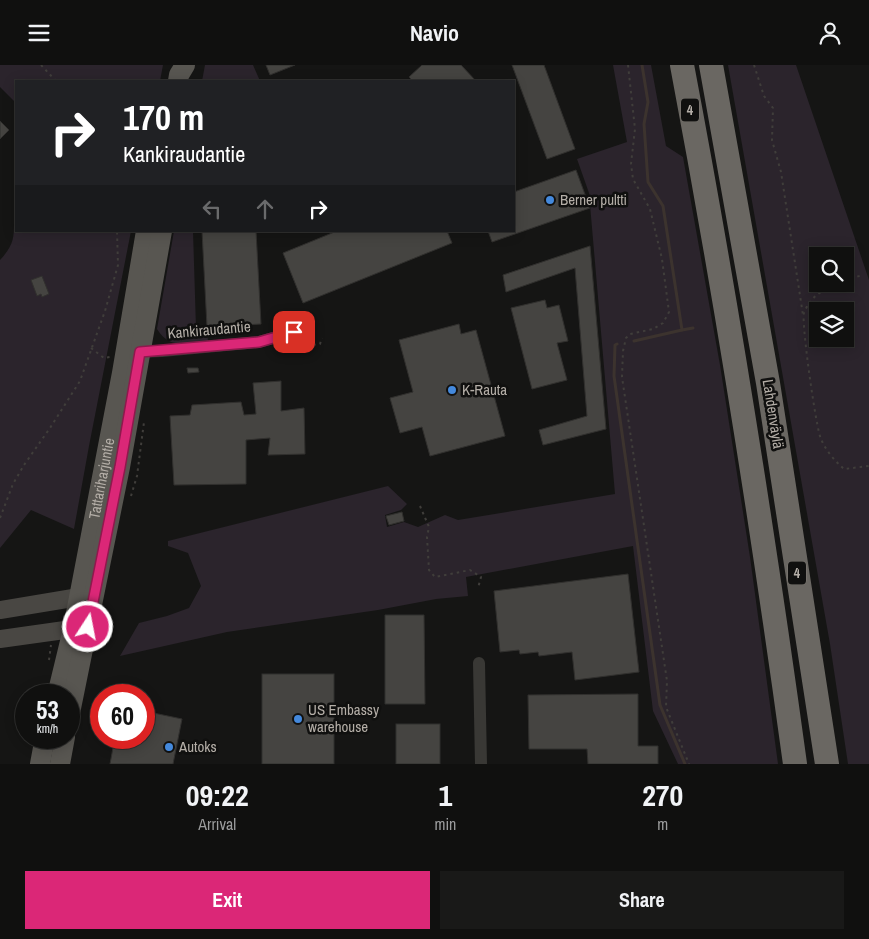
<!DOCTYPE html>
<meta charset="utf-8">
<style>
:root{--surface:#10100f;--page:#191918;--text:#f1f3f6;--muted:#9c9d9e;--line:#30302f;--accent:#db2777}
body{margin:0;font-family:"Archivo Narrow",sans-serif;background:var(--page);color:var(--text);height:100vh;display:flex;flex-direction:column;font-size:19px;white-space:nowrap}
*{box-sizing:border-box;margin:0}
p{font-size:16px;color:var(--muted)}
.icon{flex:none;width:28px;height:28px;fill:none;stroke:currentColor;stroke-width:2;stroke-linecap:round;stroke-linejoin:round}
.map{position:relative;height:699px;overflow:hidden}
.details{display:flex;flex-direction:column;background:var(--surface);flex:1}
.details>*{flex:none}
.hud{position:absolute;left:15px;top:15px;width:500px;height:152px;border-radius:0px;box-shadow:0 2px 12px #0003,0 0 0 1px var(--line);background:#202124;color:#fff;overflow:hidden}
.tools{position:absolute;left:809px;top:182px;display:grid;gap:10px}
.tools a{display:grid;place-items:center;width:45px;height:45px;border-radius:0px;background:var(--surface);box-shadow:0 2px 12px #0003,0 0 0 1px var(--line);font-size:25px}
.speed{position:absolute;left:15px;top:619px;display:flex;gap:10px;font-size:25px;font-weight:700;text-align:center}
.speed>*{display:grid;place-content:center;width:65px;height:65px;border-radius:50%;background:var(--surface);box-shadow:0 2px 12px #0003,0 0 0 1px var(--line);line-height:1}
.speed small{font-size:12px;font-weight:400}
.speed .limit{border:8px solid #d22;background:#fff;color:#111}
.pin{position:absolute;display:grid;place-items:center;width:42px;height:42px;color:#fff;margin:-21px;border-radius:10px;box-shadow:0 2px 8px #0006}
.me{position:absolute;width:55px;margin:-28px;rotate:11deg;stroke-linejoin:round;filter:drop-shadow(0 0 4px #0008)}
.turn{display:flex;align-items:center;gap:18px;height:105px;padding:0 25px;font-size:22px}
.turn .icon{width:65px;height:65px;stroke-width:2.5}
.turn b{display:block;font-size:35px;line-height:42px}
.lanes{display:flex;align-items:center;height:48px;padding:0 25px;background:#0003;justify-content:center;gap:25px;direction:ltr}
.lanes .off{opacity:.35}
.eta{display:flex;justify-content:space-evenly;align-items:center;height:85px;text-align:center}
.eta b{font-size:30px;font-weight:800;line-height:35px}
.primary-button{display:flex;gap:10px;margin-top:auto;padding:10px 25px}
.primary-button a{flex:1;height:58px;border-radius:0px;background:var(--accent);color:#fff;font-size:20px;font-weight:800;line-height:58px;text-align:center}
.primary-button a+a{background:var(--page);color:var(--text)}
header{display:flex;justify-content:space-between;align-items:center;height:65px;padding:0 25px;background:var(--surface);font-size:22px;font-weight:800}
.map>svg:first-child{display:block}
.green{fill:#2b242c;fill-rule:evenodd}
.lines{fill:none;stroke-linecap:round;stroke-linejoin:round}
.stream{stroke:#3c332e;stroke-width:3}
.building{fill:#454441;stroke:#31302e}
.path{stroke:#403e3b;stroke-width:2;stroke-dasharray:2.5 4;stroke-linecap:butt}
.street{stroke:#393835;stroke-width:12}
.secondary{stroke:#494743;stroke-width:18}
.primary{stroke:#585651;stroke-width:20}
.highway{stroke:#6a6762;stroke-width:24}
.route-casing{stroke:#8e194d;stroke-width:12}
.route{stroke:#db2777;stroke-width:9}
.poi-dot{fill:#4489dc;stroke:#10100f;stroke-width:2}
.labels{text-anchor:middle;stroke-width:5;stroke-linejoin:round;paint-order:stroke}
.shield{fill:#10100f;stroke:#837f79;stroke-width:1}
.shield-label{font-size:14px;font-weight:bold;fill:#b4aea7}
.poi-label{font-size:15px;fill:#b4aea7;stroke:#10100f;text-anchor:start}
.street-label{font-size:15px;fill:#b4aea7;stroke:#10100f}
</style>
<header><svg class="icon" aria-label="menu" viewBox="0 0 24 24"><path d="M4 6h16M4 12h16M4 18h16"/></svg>Navio<svg class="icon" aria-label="person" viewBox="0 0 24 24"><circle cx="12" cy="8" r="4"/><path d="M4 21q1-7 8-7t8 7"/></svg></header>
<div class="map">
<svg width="869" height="699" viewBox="0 0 869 699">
<rect width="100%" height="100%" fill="#151514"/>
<g class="green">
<polygon points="0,0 163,0 160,16 16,16 16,38 0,22"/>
<polygon points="205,0 253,0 260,16 202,16"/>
<polygon points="613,0 651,0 666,81 683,92 720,300 750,492 778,699 678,699 653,646 633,481 466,512 468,531 436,534 378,545 227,567 120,591 139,558 167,551 189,543 201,521 188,488 168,481 168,476 388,421 407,439 401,445 385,450 387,462 404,457 418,462 445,450 458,455 615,429 589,128 577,94 627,77"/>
<path d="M728,0h68l73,215v484h-21l-18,-120zM845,191v28h-27v-28zM818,246h27v28h-27z"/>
<path d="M16,149v17h115l-42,215 -15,83 -43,-19 -31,38v-288c15,-16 14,-23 14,-44z"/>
<path d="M174,166h19l3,97 11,1 1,12c-22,2 -38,9 -51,-12z"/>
</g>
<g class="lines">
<g class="stream">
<polyline points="682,265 693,263"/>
<polyline points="634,276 682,265 663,141 648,117 644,59 648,37 642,0"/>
<polyline points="617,279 615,280 614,311 660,640 685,699"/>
</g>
</g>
<g class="building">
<polygon points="266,0 295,0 270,10"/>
<polygon points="422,0 461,0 476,16 413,16 409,12"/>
<polygon points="512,0 544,0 575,84 547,94"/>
<polygon points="0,56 9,65 0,74"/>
<polygon points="576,105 590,143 492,177 488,166 514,166 514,127"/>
<polygon points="202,166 256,166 261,259 207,262"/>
<polygon points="337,166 447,166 452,178 303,238 283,188"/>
<polygon points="590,181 606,364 543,380 539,365 587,351 575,203 506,227 503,210"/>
<polygon points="42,211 49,229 42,232 41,229 37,231 31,215"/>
<polygon points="545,235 547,243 559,240 568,276 557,278 567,315 532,324 511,243"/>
<polygon points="459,259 461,269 476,265 505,371 430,391 422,362 400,368 390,333 413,327 399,275"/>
<polygon points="187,303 198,303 199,307 188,308"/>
<polygon points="281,316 281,346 304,343 305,389 268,390 270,373 246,375 246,419 174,420 170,351 190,350 192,340 241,337 244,350 256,349 253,318"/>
<polygon points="402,447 404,456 389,460 386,451"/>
<polygon points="628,509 639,607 575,615 572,587 539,591 538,587 520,589 519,585 500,587 494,526"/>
<polygon points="385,550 424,550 425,639 385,639"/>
<rect x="262" y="609" width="72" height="90"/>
<polygon points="638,629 638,681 658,681 658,699 588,699 587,684 529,684 528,630"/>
<polygon points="144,646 182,654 173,699 110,699 115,672 144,672"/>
<rect x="396" y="659" width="44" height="40"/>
</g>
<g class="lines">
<g class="path">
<polyline points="41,0 56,16"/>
<polyline points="628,0 635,64 631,99 633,114 650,144 662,194 669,247 663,258 653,264 630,269 626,273 623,286 622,312 667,616 666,642 689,699"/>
<polyline points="754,0 764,31 773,43 772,75 781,107 803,250"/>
<polyline points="845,216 862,210"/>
<path d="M838,219c-15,5 -28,13 -34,29 -3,8 12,116 17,126 5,12 14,22 23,30l25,-3"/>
<polyline points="91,283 104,293 110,292"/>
<polyline points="281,284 320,279 322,273"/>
<polyline points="131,431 137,411 144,357"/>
<polyline points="420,441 429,462 427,472 429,505 435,512 470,505 481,512 478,523"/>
<polyline points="0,453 13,419 24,400 50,363 80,316 105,246 118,200 117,166"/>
<polyline points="49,595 51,580"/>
</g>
<g class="street">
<polyline points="135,287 162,286 259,277 294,267"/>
<polyline points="479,598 481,699"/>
</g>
<g class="secondary">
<polyline points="0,545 91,530"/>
<polyline points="0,574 86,562"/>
</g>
<g class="primary">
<polyline points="178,16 179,10 185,0"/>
<path id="s1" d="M57,630l16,-66 49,-256 24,-142"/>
<polyline points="69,653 120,402 162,166"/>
<polyline points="40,699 45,672"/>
<polyline points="60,699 65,672"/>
</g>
<g class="highway">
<path d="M682,0c44,232 81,465 113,699"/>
<polyline points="711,0 768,318 827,699"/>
</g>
</g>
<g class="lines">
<g class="route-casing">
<polyline id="route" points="88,562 120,402 140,287 259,277 294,267"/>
</g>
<use href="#route" class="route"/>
</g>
<g class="poi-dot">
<circle cx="550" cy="135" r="5"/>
<circle cx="452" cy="325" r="5"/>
<circle cx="298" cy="654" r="5"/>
<circle cx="169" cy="682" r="5"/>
</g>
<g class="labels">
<g class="shield">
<rect x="681" y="33.5" width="18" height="23" rx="4"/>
<rect x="788" y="496.5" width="18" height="23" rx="4"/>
</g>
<g class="shield-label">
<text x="690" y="50">4</text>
<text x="797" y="513">4</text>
</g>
<g class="poi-label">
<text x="560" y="140">Berner pultti</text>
<text x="462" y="330">K-Rauta</text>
<text x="308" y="650">US Embassy<tspan x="308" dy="17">warehouse</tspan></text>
<text x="179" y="687">Autoks</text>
</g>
<g class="street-label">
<text transform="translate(209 265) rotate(-5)" y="5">Kankiraudantie</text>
<text transform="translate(773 349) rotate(81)" y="5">Lahdenväylä</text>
<text dy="5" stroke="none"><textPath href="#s1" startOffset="221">Tattariharjuntie</textPath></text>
</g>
</g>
</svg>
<div class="tools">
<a><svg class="icon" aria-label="search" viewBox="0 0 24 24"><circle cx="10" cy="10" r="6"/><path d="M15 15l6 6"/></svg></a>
<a><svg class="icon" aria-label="layers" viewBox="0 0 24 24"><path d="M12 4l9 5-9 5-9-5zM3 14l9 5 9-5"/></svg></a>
</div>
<div class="speed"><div>53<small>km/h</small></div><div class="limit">60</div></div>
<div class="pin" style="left:294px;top:267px;background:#d93025"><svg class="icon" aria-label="arrive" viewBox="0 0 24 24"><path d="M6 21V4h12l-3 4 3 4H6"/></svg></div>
<svg class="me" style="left:88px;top:562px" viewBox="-20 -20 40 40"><circle r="17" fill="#db2777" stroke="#fff" stroke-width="3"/><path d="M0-11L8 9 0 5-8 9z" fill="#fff"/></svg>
<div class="hud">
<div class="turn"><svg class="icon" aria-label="right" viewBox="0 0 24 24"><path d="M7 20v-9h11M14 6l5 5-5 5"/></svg><div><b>170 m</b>Kankiraudantie</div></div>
<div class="lanes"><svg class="icon off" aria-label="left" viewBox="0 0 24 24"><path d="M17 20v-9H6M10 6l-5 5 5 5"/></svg><svg class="icon off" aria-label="ahead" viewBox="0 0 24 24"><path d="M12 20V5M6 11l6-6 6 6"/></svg><svg class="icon" aria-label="right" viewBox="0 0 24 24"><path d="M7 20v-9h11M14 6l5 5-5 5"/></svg></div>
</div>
</div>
<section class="details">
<div class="eta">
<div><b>09:22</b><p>Arrival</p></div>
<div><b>1</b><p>min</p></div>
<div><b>270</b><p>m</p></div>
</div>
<div class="primary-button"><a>Exit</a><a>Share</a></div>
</section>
